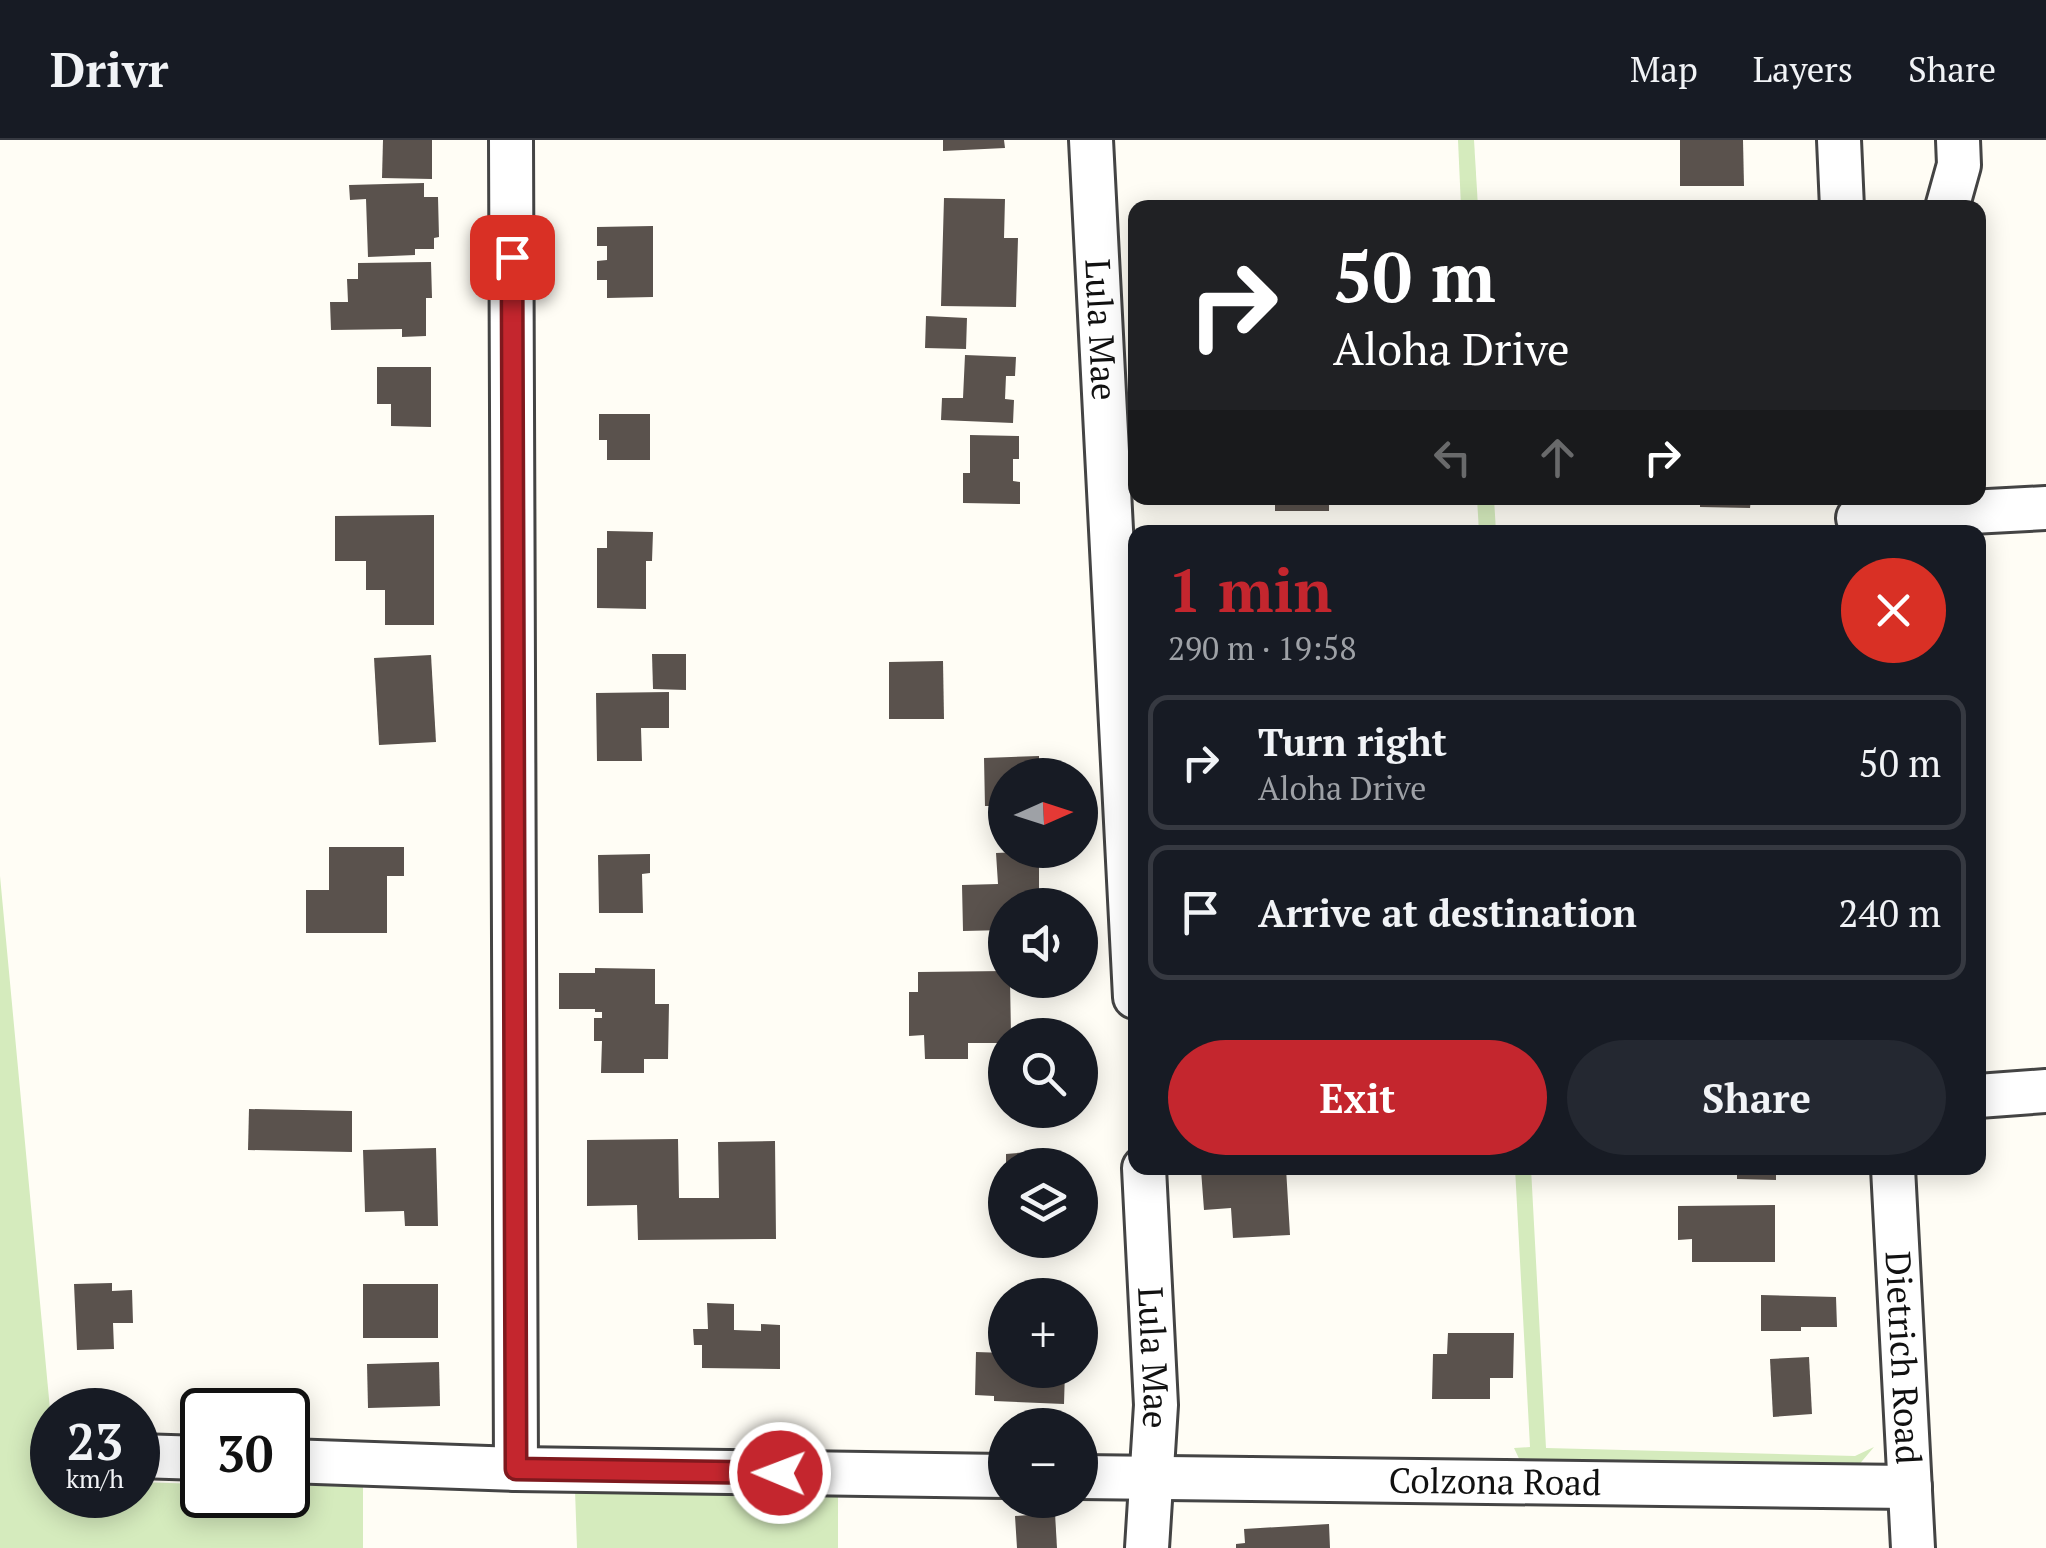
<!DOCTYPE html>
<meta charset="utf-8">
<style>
:root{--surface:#171b24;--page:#242831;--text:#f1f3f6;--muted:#9ea1a6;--line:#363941;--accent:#c4262e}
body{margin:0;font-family:"PT Serif",serif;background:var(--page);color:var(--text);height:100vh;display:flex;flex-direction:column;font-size:38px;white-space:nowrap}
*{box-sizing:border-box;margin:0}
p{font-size:32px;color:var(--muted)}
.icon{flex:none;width:55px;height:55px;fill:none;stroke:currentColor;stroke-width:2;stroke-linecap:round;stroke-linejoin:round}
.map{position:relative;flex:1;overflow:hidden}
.sheet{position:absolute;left:1128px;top:385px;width:858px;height:650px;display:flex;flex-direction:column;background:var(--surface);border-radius:20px;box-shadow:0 5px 25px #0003}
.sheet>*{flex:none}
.guide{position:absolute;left:1128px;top:60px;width:858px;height:305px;border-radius:20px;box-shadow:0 5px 25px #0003;background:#202124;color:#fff;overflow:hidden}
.needle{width:65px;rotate:87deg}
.fabs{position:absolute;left:988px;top:618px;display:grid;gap:20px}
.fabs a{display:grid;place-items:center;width:110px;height:110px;border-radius:50%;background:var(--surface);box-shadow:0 5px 25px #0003;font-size:50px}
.speed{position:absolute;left:30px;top:1248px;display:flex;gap:20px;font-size:50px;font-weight:700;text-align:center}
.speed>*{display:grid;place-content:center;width:130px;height:130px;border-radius:50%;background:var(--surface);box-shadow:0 5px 25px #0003;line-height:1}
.speed small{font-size:25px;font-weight:400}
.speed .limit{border:5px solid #111;border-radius:15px;background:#fff;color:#111}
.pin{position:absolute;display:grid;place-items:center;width:85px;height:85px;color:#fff;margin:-42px;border-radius:20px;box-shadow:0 5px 15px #0006}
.me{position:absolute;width:110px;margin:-55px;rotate:271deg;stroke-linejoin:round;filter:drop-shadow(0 0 8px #0008)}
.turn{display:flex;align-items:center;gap:35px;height:210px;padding:0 40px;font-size:45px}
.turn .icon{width:130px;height:130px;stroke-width:2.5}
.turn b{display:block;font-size:70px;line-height:85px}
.lanes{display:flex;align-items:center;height:95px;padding:0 40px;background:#0003;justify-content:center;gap:50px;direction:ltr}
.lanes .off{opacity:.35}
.round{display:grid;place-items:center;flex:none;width:105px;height:105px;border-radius:52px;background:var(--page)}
.summary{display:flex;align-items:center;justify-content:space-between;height:170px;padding:0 40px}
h1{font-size:60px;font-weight:700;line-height:75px;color:var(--accent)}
.primary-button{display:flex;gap:20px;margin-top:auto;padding:20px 40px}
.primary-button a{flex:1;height:115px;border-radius:60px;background:var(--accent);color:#fff;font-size:40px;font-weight:700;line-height:115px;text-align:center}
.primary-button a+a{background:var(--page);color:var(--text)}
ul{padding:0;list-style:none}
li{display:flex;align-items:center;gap:30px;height:135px;margin:0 20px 15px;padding:0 20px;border:5px solid var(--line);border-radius:20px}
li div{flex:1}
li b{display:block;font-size:38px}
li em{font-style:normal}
header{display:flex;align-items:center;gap:60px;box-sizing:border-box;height:140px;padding:0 50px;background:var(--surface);border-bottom:2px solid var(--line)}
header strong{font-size:48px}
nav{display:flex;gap:55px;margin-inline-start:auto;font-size:35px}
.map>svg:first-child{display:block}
.green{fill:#d5ebbd}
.building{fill:#5a524d}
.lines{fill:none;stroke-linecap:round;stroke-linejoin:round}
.minor-casing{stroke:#444;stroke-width:48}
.minor{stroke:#fff;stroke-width:42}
.route-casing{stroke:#7f191e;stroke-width:25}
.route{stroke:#c4262e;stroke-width:18}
.labels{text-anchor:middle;stroke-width:10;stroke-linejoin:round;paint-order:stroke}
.street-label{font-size:35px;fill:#111;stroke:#fff}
</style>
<header>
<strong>Drivr</strong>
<nav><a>Map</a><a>Layers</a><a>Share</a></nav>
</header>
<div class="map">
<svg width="2046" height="1408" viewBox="0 0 2046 1408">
<rect width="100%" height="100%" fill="#fffdf5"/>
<g class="green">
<polygon points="1458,0 1474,0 1478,67 1461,67"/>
<polygon points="1477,358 1494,358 1496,392 1479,392"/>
<polygon points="0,736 51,1280 52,1355 138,1355 138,1342 202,1344 202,1355 288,1355 288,1345 363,1347 363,1408 0,1408"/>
<polygon points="1515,1028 1531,1028 1546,1308 1855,1316 1874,1307 1857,1327 1522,1325 1514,1308 1530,1307"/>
<polygon points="575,1350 838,1355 838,1408 577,1408"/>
</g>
<g class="building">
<polygon points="383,0 432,0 432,39 382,38"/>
<polygon points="943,0 1004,0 1005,8 943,11"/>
<polygon points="1680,0 1743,0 1744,46 1680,46"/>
<polygon points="424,43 424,57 438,57 439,97 434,98 434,109 415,109 415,115 368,117 366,59 350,60 349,45"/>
<polygon points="944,58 1005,59 1004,98 1018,98 1016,167 941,166"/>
<polygon points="653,86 653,157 607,158 607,140 597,140 597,121 607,120 607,106 597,106 597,87"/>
<polygon points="431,122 432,158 426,158 426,196 402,197 402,189 331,190 330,162 348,162 347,139 358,139 358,123"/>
<polygon points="926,176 967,178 966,209 925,208"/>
<polygon points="965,215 1016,217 1015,236 1006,236 1005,259 1014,260 1013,283 941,280 942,258 963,258"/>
<polygon points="377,227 431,227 431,287 391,286 391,264 377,264"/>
<polygon points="599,274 650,274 650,320 607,320 607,300 599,300"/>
<polygon points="970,295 1019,296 1019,319 1013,319 1013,341 1020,342 1020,364 963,363 963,333 970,333"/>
<rect x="1275" y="358" width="54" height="13"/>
<polygon points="1700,358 1751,358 1750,368 1700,367"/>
<polygon points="434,375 434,485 385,485 385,450 366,450 366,421 335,421 335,376"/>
<polygon points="607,391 653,392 652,421 646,421 646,469 597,468 597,408 607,408"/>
<polygon points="652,514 686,514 686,550 653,549"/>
<polygon points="431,515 436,602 379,605 374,518"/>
<polygon points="943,521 944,579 889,579 889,522"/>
<polygon points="669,552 669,588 641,588 642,621 597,621 596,553"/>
<polygon points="1039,616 1039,635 1005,635 1005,666 985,666 984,618"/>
<polygon points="329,707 404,707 404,736 387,736 387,793 306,793 306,750 329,750"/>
<polygon points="1039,711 1039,758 1035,758 1035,765 1005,765 1005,790 963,791 962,745 998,744 996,713"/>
<polygon points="650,714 650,733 642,734 643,773 599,773 598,715"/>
<polygon points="595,828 655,829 655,864 669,864 668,919 644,919 644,933 601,933 602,901 594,901 594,878 602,878 602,872 595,872 595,869 559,869 559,833 595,833"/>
<polygon points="1005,831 1005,840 1010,840 1011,895 1005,895 1005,903 968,903 968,919 925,919 924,895 909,896 909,852 918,852 918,832"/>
<polygon points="249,969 352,971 352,1012 248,1010"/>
<polygon points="678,999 679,1058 719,1058 718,1002 775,1001 776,1099 638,1100 637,1065 587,1066 587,1000"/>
<polygon points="436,1008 438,1086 405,1086 404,1071 365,1072 363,1010"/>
<polygon points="1050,1010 1051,1025 1006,1025 1006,1014"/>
<polygon points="1247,1028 1286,1028 1290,1095 1233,1098 1231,1068 1204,1070 1201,1030"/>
<polygon points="1737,1028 1776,1028 1776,1040 1737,1039"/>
<polygon points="1775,1065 1775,1122 1692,1122 1692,1099 1678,1100 1678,1066"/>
<polygon points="112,1143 112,1151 132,1150 133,1183 113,1183 114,1209 77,1210 74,1144"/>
<rect x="363" y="1144" width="75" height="54"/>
<polygon points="1761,1155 1836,1157 1837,1187 1801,1187 1801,1191 1761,1191"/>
<polygon points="707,1163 734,1164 734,1190 761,1191 761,1184 780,1185 780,1229 702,1228 702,1205 694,1205 693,1189 708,1189"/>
<polygon points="1448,1193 1514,1193 1513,1238 1490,1238 1490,1259 1432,1259 1433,1214 1447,1214"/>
<polygon points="976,1212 1005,1213 1005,1230 1065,1230 1064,1264 994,1261 994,1256 975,1255"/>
<polygon points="1809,1217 1812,1274 1773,1277 1770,1219"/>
<polygon points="439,1222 440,1266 368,1268 367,1224"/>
<polygon points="1055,1373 1057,1408 1017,1408 1015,1376"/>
<polygon points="1329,1384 1330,1408 1236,1408 1236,1404 1245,1403 1244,1389"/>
</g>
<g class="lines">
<g class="minor-casing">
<g id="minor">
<polyline points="511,0 516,1329"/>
<path id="s1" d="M1091,0l44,857"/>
<polyline points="1839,0 1842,68"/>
<polyline points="1947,68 1959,25 1958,0"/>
<polyline points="1858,378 2046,368"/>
<polyline points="1978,956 2046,951"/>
<path id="s2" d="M1144,1028l12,237 -9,143"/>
<path id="s3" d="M1893,1028l20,380"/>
<polyline points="138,1316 202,1318"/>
<polyline points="288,1321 516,1329 1005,1336"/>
<path id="s4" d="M1080,1337l830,10"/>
</g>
</g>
<use href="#minor" class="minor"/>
</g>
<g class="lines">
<g class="route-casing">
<polyline id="route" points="512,117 516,1329 780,1333"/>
</g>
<use href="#route" class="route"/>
</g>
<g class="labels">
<g class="street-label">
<text dy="12" stroke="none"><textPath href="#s1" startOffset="190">Lula Mae</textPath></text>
<text dy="12" stroke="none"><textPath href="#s2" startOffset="190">Lula Mae</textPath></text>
<text dy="12" stroke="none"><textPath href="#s3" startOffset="190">Dietrich Road</textPath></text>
<text dy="12" stroke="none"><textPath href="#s4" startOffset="415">Colzona Road</textPath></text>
</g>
</g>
</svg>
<div class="fabs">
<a><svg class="needle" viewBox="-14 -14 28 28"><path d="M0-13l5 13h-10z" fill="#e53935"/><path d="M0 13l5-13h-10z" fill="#9ea1a6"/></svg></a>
<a><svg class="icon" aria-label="sound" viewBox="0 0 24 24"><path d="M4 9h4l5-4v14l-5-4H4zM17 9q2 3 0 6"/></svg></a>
<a><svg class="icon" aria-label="search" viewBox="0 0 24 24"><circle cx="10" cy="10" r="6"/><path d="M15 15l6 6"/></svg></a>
<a><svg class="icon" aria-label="layers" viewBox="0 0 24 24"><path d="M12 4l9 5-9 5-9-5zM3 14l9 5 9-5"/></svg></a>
<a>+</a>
<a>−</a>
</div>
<div class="speed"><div>23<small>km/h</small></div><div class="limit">30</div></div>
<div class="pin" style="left:512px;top:117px;background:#d93025"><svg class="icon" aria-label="arrive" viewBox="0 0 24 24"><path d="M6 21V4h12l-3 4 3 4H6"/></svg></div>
<svg class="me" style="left:780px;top:1333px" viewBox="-20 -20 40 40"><circle r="17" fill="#c4262e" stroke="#fff" stroke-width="3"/><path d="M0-11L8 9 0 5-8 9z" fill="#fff"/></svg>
<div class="guide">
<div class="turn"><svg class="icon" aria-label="right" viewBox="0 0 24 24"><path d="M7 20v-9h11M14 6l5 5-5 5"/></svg><div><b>50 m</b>Aloha Drive</div></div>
<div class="lanes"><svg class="icon off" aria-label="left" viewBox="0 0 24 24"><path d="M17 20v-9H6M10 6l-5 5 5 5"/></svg><svg class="icon off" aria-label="ahead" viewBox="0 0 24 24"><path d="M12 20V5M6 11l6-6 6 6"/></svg><svg class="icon" aria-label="right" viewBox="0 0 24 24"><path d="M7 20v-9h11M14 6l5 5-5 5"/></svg></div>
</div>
<section class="sheet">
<div class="summary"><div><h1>1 min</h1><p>290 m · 19:58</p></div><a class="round" style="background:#d93025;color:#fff"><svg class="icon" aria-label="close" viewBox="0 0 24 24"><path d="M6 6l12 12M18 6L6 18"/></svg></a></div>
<ul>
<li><svg class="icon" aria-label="right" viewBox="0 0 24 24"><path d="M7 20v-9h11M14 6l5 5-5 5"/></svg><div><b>Turn right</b><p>Aloha Drive</p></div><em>50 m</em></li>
<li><svg class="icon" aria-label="arrive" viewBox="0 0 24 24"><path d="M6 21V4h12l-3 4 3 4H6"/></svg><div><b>Arrive at destination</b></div><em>240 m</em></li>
</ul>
<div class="primary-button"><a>Exit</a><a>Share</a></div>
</section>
</div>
